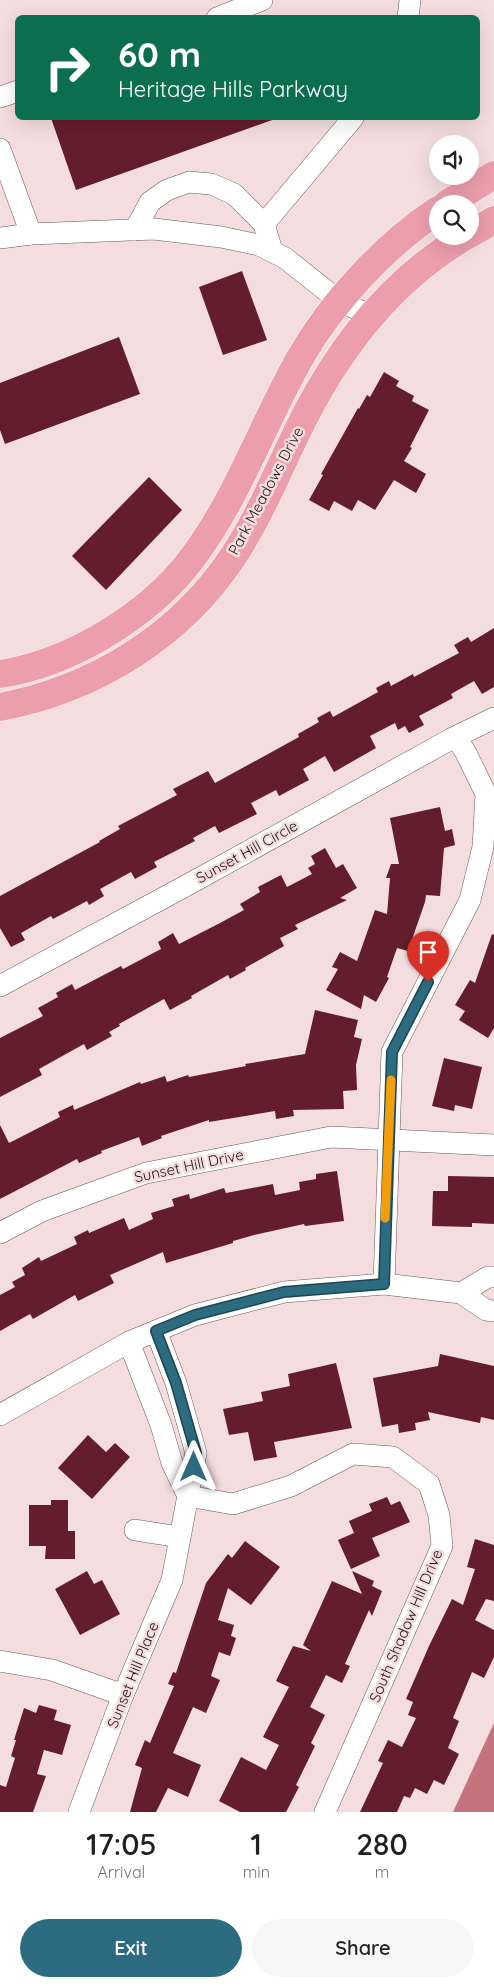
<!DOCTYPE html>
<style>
:root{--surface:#fff;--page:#f6f6f6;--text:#202124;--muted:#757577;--accent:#2c6b80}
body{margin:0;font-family:Quicksand,sans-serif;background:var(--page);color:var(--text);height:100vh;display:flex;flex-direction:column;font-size:19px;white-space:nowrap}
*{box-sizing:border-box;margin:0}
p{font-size:16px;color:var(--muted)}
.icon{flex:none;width:28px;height:28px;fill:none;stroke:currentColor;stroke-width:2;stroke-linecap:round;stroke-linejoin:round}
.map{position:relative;height:1812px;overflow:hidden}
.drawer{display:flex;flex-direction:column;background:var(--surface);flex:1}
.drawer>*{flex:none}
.guide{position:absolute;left:15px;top:15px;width:465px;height:105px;border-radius:8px;box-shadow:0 5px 20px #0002;background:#0b6e4f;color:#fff;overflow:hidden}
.buttons{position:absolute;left:429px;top:135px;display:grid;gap:10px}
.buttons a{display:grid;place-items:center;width:50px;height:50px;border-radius:50%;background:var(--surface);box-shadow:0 5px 20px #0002;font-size:25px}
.pin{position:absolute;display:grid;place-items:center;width:42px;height:42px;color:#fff;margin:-51px -21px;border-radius:50% 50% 50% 0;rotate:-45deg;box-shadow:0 0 5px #0007}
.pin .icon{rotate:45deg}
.me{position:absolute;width:55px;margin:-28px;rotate:0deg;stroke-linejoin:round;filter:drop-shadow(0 0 4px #0008)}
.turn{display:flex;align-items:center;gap:18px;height:105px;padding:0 20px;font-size:22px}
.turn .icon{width:65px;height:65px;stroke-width:2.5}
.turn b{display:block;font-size:35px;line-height:42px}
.eta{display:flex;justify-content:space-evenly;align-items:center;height:85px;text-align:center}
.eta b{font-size:30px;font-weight:600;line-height:35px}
.cta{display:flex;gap:10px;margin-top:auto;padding:10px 20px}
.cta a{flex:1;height:58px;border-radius:30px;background:var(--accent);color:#fff;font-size:20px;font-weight:600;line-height:58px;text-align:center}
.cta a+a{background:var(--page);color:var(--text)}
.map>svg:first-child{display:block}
.water{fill:#c4737d}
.building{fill:#641d2b}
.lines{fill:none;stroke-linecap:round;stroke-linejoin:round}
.minor-casing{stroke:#695657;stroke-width:22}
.major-casing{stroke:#fff;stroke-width:29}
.minor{stroke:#fff;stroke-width:21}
.major{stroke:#ec9eab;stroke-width:28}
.route-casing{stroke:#1d4653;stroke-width:12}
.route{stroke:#2c6b80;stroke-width:9}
.slow{stroke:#f59e0b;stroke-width:9}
.labels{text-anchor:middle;stroke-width:5;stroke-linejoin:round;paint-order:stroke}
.street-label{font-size:15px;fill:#201819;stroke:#f4dddf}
</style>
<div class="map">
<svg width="494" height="1812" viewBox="0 0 494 1812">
<rect width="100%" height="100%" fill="#f4dddf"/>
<polygon class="water" points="494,1723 494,1812 453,1812"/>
<g class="building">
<polygon points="51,118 275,118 275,119 76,190"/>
<polygon points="242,271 267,340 223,355 199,287"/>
<polygon points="119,337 140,394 5,444 0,430 0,383"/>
<polygon points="384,372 399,381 396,386 414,396 412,401 429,410 410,447 412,448 404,461 426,474 416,493 394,480 375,510 358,500 352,511 334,501 329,511 309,500 323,475 321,474 358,408 359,409 367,395 370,397"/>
<polygon points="149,477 182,510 106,590 72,556"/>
<polygon points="494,628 494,687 482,694 474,681 451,694 453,698 419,716 424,725 409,733 405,726 398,730 395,723 370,736 376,748 334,772 325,756 303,769 309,780 279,796 276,790 251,803 257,814 219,833 215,826 193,838 195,841 154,862 157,867 135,879 131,872 100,889 104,896 89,905 87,901 53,919 51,916 21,933 25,940 11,947 0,928 0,896 100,842 99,841 120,829 118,826 177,795 173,789 208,771 215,783 299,737 298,734 319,722 317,718 330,711 333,717 378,692 376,688 389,681 391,686 413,674 414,677 459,653 454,645 468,637 471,642"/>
<polygon points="440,807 445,831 452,829 455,845 444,848 440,896 426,895 425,902 408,951 397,948 387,977 389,978 376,1002 364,995 361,1009 326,990 338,969 332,967 340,952 357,961 375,910 387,914 390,878 386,878 391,864 399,864 390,818"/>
<polygon points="325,848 336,868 343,864 357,888 340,898 347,900 295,925 298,929 280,938 284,946 245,968 246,970 230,979 228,975 191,996 192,998 170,1010 164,999 119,1024 120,1026 109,1032 112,1036 87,1050 84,1044 39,1069 42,1075 0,1097 0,1038 43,1016 38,1008 58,997 56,993 72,984 75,990 121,966 123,969 161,949 158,942 173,933 179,944 220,923 244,910 240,904 260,892 258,887 281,875 287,887 312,874 308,868 315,864 311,856"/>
<polygon points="492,934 494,935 494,1028 488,1038 459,1020 465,1011 455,1005 470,980 475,983"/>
<polygon points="315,1010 358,1020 354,1037 362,1039 356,1065 357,1090 343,1091 344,1109 293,1110 294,1116 276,1119 275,1111 209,1122 209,1120 161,1136 162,1138 142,1146 139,1137 101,1151 102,1153 79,1163 77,1159 0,1199 0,1125 9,1143 60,1117 58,1112 73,1105 74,1110 140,1082 141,1084 165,1076 167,1082 188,1075 189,1077 246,1066 245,1064 305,1054"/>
<polygon points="444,1058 482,1067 472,1109 455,1105 454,1111 432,1106"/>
<polygon points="337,1171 344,1221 305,1226 304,1224 254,1235 233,1241 233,1243 166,1263 163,1252 110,1275 114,1283 78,1301 75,1295 33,1319 30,1314 0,1331 0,1295 15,1287 12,1282 25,1275 22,1268 39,1257 41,1261 77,1244 74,1237 88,1230 89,1233 124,1218 129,1230 153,1219 151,1213 174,1206 172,1199 189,1194 190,1199 224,1188 226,1193 273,1184 275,1195 300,1190 299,1182 316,1179 316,1174"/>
<polygon points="448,1176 494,1177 494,1224 472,1223 472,1227 432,1226 433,1191 448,1191"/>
<polygon points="440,1354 494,1366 494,1420 481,1417 480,1423 428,1412 430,1420 415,1423 416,1430 399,1433 398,1424 382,1427 373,1378 438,1366"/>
<polygon points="336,1363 352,1428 274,1442 277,1457 254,1461 248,1432 229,1435 223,1409 263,1401 261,1392 290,1386 288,1374"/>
<polygon points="88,1435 106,1452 115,1443 130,1457 92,1499 58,1468"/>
<polygon points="387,1497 391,1505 400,1501 410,1522 372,1538 380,1556 351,1569 338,1540 354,1533 349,1521 372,1511 369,1504"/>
<polygon points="51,1500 68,1500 68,1531 75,1531 75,1559 45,1559 46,1546 29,1546 29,1505 51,1505"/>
<polygon points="475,1539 494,1545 494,1601 486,1599 475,1620 494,1630 494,1657 484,1678 472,1672 453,1718 459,1721 448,1748 459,1754 444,1785 434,1780 427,1794 415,1788 410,1798 404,1796 397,1812 360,1812 383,1763 378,1761 388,1740 402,1747 416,1718 408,1715 413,1702 406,1699 429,1646 452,1599 463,1605 475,1569 467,1567"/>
<polygon points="245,1541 280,1567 251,1605 228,1588 218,1620 234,1625 231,1636 236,1638 230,1656 219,1652 211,1676 220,1680 206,1713 193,1707 173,1753 201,1765 188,1797 168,1788 156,1812 130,1812 142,1768 135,1765 145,1740 150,1743 174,1686 168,1684 173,1672 176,1673 206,1583 228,1554 232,1558"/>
<polygon points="87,1571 94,1584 102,1580 120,1614 80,1635 55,1589"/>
<polygon points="352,1571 374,1581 372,1586 382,1591 372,1616 369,1610 345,1664 350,1666 342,1683 326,1675 310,1707 325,1715 311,1743 315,1746 296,1785 299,1787 286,1812 240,1812 219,1801 241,1757 266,1770 279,1745 263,1737 289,1687 276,1681 293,1646 311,1651 303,1645 332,1581 362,1594"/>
<polygon points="39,1705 57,1710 54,1720 71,1725 62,1755 44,1750 37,1774 46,1776 33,1812 0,1812 0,1785 6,1787 15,1758 11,1756 16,1740 14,1740 24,1708 36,1713"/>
</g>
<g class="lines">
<g class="minor-casing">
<g id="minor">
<polyline points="217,18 262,0"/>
<polyline points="408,18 410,0"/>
<polyline points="0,97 18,91"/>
<polyline points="0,149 31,234"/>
<polyline points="264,224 353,118"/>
<polyline points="135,230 150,202 167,190 189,182 211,184 234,194 264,224 272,251"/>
<polyline points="0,238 31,234 154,229 221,237 259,245 285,258 339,301 370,315"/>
<polyline points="0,986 191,883 451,739 494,718"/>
<polyline points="0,1233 42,1211 146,1173 331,1137 494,1145"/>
<polyline points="384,1284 392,1052 470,900 483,847 486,794 466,753 456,737"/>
<polyline points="461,1293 488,1277 494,1277"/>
<polyline points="129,1342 161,1425 172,1463 188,1496"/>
<polyline points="0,1415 129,1342 195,1315 284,1292 384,1284 461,1293 486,1310 494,1311"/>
<polyline points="188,1496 233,1504 291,1486 353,1454 393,1457 429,1484 439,1515 442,1546 325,1812"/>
<polyline points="135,1530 179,1537"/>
<polyline points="0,1661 52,1670 123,1695"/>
<polyline points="79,1812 123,1695 172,1580 196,1453 176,1383 156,1331"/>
</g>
</g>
<g class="major-casing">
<g id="major">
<polyline points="447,204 494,175"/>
<polyline points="470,234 494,220"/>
<path d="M0,674c34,-5 69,-19 99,-36 36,-21 69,-47 94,-81 45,-60 70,-134 107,-199 32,-56 84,-112 138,-148"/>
<path d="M0,707c95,-18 181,-71 234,-152 29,-44 48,-95 72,-141 38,-73 88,-136 160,-178"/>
</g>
</g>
<use href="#minor" class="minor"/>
<use href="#major" class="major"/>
</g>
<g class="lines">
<g class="route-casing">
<polyline id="route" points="194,1467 196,1453 176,1383 156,1331 195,1315 284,1292 384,1284 392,1052 428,982"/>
</g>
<use href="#route" class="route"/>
<polyline class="slow" points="385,1218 391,1080"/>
</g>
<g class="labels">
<g class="street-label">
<text transform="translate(266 491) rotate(-62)" y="5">Park Meadows Drive</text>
<text transform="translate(247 852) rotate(-29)" y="5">Sunset Hill Circle</text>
<text transform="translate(189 1166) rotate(-12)" y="5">Sunset Hill Drive</text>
<text transform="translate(406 1626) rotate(-67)" y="5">South Shadow Hill Drive</text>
<text transform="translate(133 1675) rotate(-68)" y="5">Sunset Hill Place</text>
</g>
</g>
</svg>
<div class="buttons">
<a><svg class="icon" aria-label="sound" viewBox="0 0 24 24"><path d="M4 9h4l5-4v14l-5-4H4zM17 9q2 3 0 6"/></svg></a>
<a><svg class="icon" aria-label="search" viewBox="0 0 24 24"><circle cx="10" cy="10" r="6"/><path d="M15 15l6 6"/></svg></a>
</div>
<div class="pin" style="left:428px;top:982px;background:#d93025"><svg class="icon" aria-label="arrive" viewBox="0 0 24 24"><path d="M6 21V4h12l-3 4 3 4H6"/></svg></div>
<svg class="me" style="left:194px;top:1467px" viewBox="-20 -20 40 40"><path d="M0-17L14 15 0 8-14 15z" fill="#2c6b80" stroke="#fff" stroke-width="4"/></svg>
<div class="guide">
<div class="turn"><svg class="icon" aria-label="right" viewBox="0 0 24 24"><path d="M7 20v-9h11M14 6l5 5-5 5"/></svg><div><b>60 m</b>Heritage Hills Parkway</div></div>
</div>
</div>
<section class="drawer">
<div class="eta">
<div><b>17:05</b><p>Arrival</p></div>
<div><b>1</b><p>min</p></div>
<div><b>280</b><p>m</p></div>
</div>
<div class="cta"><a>Exit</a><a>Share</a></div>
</section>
